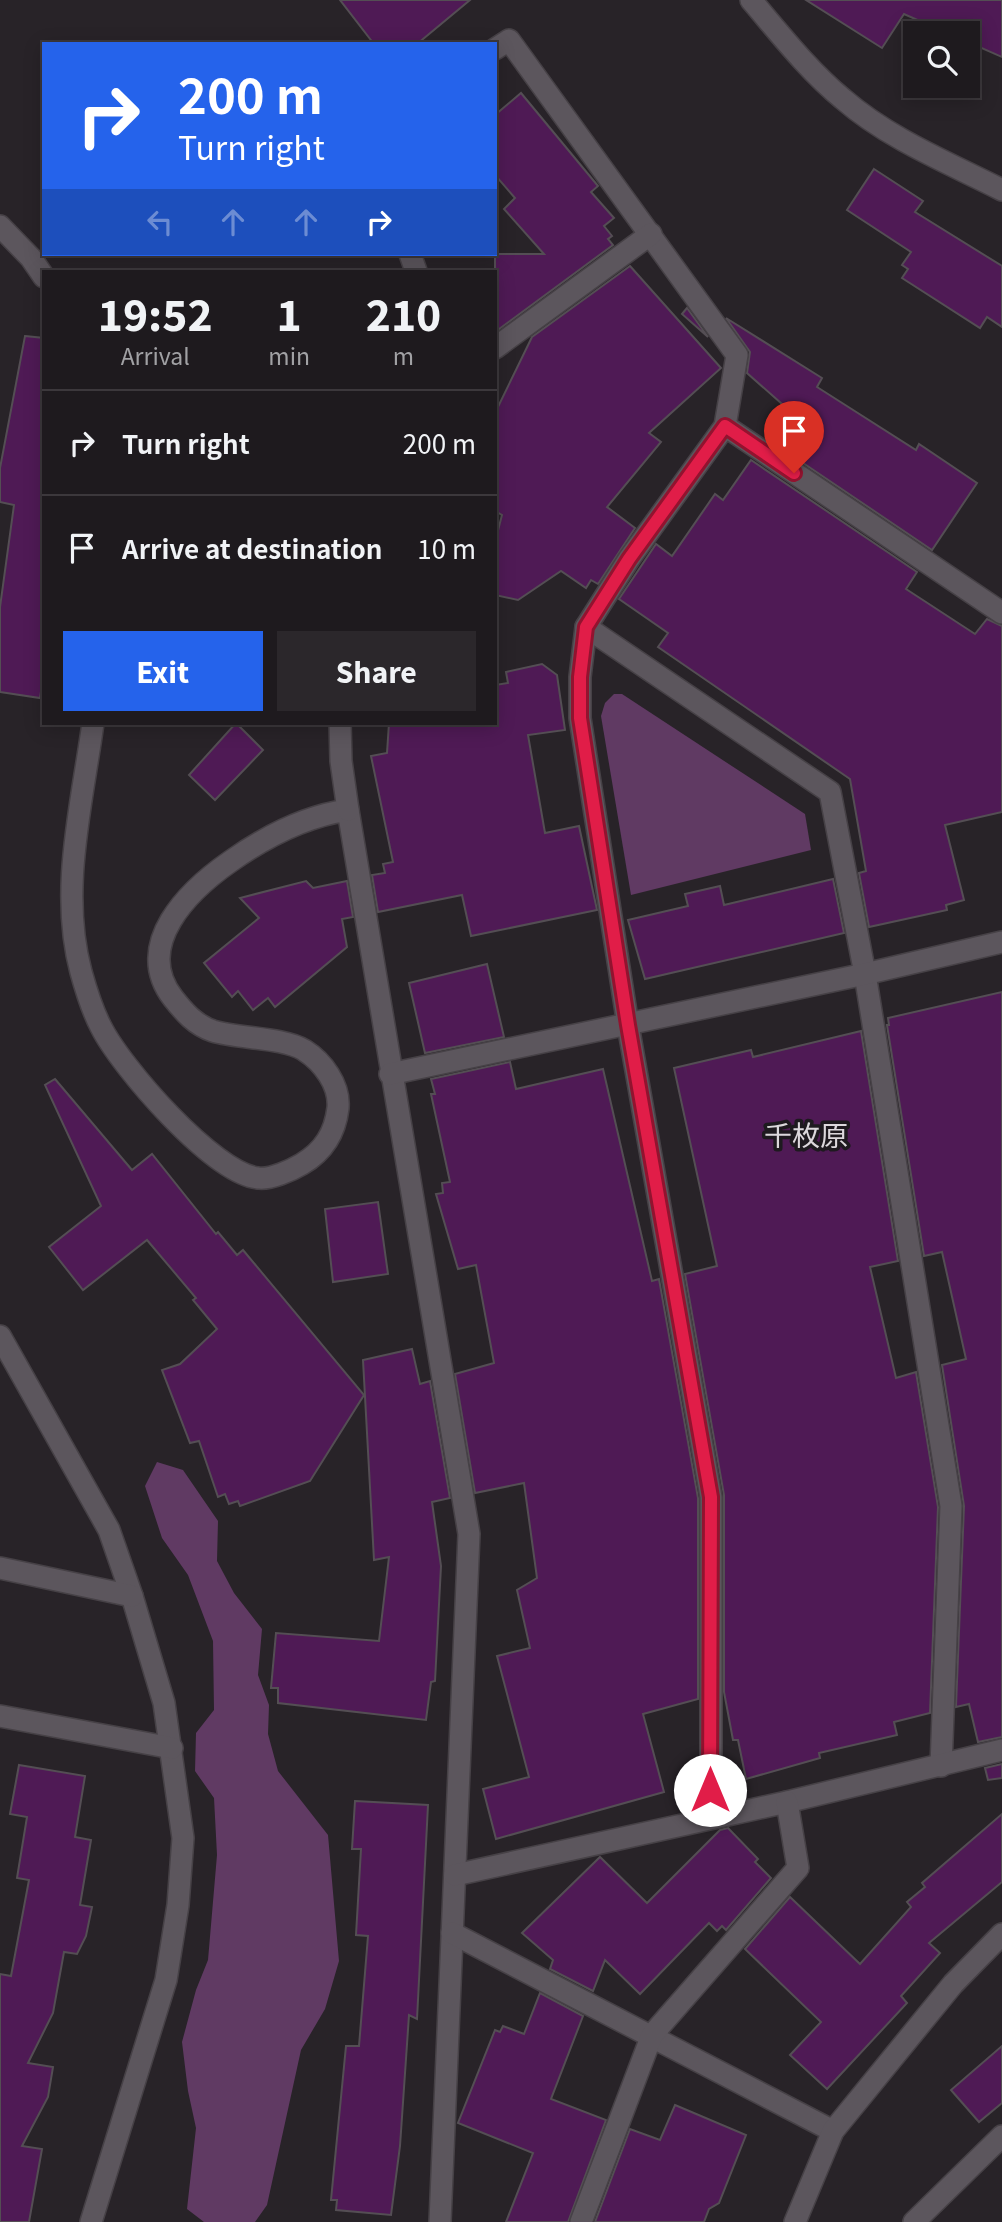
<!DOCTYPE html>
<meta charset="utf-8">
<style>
:root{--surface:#1e1a1e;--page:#2b272b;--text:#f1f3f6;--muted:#a1a1a4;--line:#3c383c;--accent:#2563eb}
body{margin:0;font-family:Georgia,"Noto Sans JP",serif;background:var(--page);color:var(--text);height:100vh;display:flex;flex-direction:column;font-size:26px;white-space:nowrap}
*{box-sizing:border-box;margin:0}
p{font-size:23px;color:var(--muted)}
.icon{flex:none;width:38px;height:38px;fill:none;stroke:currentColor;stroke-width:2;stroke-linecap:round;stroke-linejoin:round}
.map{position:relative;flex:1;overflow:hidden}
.sheet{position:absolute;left:42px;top:270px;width:455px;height:455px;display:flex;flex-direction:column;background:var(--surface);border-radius:0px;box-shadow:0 4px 18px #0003,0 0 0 2px var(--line)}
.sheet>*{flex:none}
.top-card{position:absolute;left:42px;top:42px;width:455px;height:214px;border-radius:0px;box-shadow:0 4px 18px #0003,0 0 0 2px var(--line);background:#2563eb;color:#fff;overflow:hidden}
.controls{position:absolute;left:903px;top:21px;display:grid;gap:14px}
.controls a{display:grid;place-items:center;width:77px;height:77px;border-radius:0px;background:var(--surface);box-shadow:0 4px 18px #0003,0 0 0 2px var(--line);font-size:35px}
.pin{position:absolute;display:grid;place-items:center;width:60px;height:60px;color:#fff;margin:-72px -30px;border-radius:50% 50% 50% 0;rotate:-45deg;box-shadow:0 0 7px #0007}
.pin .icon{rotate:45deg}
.me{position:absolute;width:77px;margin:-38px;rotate:0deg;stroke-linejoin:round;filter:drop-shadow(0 0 5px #0008)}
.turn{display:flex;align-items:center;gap:24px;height:147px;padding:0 21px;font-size:32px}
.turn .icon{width:91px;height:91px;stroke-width:2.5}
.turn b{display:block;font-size:49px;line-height:60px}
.lanes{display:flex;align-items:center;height:66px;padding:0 21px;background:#0003;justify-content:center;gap:35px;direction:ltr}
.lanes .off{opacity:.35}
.eta{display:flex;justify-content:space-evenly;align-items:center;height:119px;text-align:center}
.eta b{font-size:42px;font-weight:800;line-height:49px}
.button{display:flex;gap:14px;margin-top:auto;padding:14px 21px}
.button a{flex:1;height:80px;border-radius:0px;background:var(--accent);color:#fff;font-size:28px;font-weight:800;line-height:80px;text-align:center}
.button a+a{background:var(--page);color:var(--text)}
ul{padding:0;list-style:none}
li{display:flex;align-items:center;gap:21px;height:105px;padding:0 21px;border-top:2px solid var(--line)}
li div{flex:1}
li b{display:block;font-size:26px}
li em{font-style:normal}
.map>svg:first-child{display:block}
.green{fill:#603a63}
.building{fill:#4f1a55;stroke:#544e54;stroke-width:2}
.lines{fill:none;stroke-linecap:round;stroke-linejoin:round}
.minor-casing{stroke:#464146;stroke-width:24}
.minor{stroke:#5c565d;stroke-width:21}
.route-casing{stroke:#92132f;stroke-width:18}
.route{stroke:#e11d48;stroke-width:12}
.labels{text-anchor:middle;stroke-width:7;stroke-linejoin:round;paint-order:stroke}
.quarter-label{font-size:28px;fill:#dcd8dc;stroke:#1e1a1f}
</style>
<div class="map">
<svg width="1002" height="2222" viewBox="0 0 1002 2222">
<rect width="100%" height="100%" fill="#282328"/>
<g class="green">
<polygon points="614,694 622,694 805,814 811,850 631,895 601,716 605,703"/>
<polygon points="157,1462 183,1470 218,1521 217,1561 234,1593 262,1629 258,1675 269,1705 268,1734 278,1771 328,1835 339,1961 325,2009 301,2050 267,2205 255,2222 204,2222 187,2209 196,2128 188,2091 182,2042 196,1990 208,1960 217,1855 214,1798 195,1771 196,1733 214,1710 213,1641 188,1575 162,1538 145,1486"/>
</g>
<g class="building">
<polygon points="340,0 470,0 417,44 374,44"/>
<polygon points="806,0 1002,0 1002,57 968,42 968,33 947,33 904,14 882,48"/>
<polygon points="521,93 598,186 591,192 614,218 604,226 612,236 608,239 613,245 495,332 495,254 544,254 504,209 515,198 495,175 495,115"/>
<polygon points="874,169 923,201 915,212 1002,266 1002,327 987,317 980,328 902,278 908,269 902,265 911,252 847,210"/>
<polygon points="630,266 721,368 649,433 661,442 607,507 635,528 598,584 591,580 586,588 561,571 518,600 495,595 495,542 502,515 495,511 495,413 532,337"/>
<polygon points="687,308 708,337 682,314"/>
<polygon points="726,318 822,378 817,387 916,450 919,444 977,483 932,550 766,438 771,432 766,428 782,404 747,373 750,352"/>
<polygon points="25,336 44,338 44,672 40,698 0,692 0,607 14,505 0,502 0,468"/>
<polygon points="751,460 917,572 906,589 975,634 987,619 1002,626 1002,812 945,825 964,900 946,905 947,910 869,927 859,873 866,871 850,779 658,647 668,633 619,599 656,544 672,556 715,494 723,500"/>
<polygon points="542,664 557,675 565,730 528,735 545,833 579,826 597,910 471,936 462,895 378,912 372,875 385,873 383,864 393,862 371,756 387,753 389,723 495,723 495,685 508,683 506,672"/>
<polygon points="236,723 263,750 215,800 189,775"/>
<polygon points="833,879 844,933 645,979 628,920 688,906 685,894 720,886 724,905"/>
<polygon points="306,881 313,888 347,881 353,917 342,919 347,947 275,1007 268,998 253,1010 238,991 232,997 204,963 259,918 240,898"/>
<polygon points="487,964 504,1037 425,1053 409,983"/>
<polygon points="1002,992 1002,1737 978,1742 969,1704 956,1707 964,1506 942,1365 966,1359 942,1252 924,1256 887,1025 889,1025 888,1018"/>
<polygon points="861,1031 898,1261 870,1267 896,1378 916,1372 938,1507 930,1713 894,1722 897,1735 819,1753 820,1758 746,1779 738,1740 733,1740 724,1692 724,1495 685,1274 717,1266 674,1068 751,1050 753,1057"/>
<polygon points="510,1062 516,1089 603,1069 652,1281 659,1279 698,1498 698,1699 643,1714 664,1792 496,1839 483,1789 529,1777 497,1656 530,1648 517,1590 537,1578 524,1483 475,1493 455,1374 494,1363 476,1265 458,1269 436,1194 443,1193 442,1183 450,1182 431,1094 435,1094 431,1079"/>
<polygon points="55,1079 132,1170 152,1154 216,1234 218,1232 237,1255 243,1250 364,1395 310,1481 240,1506 238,1501 229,1504 225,1494 218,1497 199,1441 190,1443 162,1370 180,1364 217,1329 193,1300 196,1298 147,1240 83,1290 49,1247 101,1206 45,1085"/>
<polygon points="378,1202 388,1274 333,1282 325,1209"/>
<polygon points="412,1349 420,1384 430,1381 450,1498 432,1502 441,1566 435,1681 431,1682 426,1720 278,1703 278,1688 271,1688 276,1633 379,1641 389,1557 374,1560 363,1360"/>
<polygon points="1002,1764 1002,1778 988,1780 985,1768"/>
<polygon points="19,1765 85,1776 75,1837 91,1840 80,1905 92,1907 86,1936 77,1954 64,1952 53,2013 28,2063 53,2067 48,2097 22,2146 42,2149 29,2222 0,2222 0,1974 11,1976 29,1880 17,1878 27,1817 10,1814"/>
<polygon points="355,1801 428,1805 417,2019 409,2015 400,2146 391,2215 336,2210 337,2200 331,2200 346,2046 359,2046 368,1936 356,1935 361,1849 352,1849"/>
<polygon points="1002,1814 1002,1882 929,1943 940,1953 901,1996 907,2003 827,2089 790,2055 821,2022 745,1949 790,1897 860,1964 911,1907 907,1902 925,1887 922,1883"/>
<polygon points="728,1828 758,1859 755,1862 771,1878 726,1930 722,1926 717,1931 709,1923 640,1994 605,1960 593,1991 550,1969 553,1960 522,1933 600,1857 647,1903 720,1830"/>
<polygon points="540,1993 583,2016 551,2099 606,2120 568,2222 506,2222 533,2153 458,2123 495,2030 500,2032 503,2026 524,2034"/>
<polygon points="1002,2046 1002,2103 979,2122 951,2090"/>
<polygon points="675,2105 746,2135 719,2203 709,2209 704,2222 595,2222 630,2129 660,2140"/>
</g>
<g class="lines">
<g class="minor-casing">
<g id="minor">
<path d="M751,0c29,34 57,70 92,99 46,40 106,64 159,91"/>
<polyline points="495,49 509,40 737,355 725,426 629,559 586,627 580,677 580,718 628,1025 711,1497 711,1817"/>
<polyline points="0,226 31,258 44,277"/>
<polyline points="410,254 416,271"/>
<polyline points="495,348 651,234"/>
<polyline points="725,426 1002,613"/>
<polyline points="586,627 830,792 865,974 951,1506 941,1766"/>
<path d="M93,723c-11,81 -34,168 -12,249 5,18 11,38 20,55 20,40 112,146 157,151 12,2 34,-8 44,-14 22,-13 33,-31 36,-56 2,-23 -15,-46 -34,-58 -22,-13 -65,-11 -91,-19 -18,-6 -29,-19 -40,-33 -41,-53 16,-108 58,-137 34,-24 75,-45 117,-51l121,724 -29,688"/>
<polyline points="340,723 341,761 348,810"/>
<polyline points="390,1074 865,974 1002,942"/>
<polyline points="0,1336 109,1530 132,1596 164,1703 183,1838 178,1905 166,1980 91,2222"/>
<polyline points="0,1568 132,1596"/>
<polyline points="0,1716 172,1748"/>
<polyline points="455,1875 787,1802 1002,1750"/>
<polyline points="452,1933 833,2131"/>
<polyline points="581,2222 652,2035 798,1868 787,1802"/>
<polyline points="795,2222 833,2131 953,1984 1002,1934"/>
<polyline points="914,2222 1002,2136"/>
</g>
</g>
<use href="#minor" class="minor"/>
</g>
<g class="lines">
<g class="route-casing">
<polyline id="route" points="710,1790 711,1497 628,1025 580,718 580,677 586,627 629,559 725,426 794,473"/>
</g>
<use href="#route" class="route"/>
</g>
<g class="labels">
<g class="quarter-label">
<text x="806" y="1146">千枚原</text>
</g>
</g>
</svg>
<div class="controls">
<a><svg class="icon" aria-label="search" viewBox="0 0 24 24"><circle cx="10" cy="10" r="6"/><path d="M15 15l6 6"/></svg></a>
</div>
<div class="pin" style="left:794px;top:473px;background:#d93025"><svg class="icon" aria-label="arrive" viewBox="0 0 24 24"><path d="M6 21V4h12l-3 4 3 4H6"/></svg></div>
<svg class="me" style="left:710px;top:1790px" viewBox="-20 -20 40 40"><circle r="19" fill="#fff"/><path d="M0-13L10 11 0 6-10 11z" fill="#e11d48"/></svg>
<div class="top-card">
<div class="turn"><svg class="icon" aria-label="right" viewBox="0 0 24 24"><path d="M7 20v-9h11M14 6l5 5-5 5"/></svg><div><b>200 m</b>Turn right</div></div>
<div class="lanes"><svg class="icon off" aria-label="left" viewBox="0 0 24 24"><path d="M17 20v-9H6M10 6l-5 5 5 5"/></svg><svg class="icon off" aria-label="ahead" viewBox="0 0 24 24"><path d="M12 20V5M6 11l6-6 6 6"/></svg><svg class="icon off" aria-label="ahead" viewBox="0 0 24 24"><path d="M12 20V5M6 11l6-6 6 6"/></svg><svg class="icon" aria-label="right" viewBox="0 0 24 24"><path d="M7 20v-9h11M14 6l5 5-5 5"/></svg></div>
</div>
<section class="sheet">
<div class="eta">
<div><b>19:52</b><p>Arrival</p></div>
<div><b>1</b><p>min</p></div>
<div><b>210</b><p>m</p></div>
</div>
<ul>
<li><svg class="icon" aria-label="right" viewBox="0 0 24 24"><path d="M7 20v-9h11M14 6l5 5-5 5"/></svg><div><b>Turn right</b></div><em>200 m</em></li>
<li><svg class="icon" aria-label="arrive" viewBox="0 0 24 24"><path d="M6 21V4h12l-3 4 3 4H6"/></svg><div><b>Arrive at destination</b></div><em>10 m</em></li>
</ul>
<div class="button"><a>Exit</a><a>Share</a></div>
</section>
</div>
